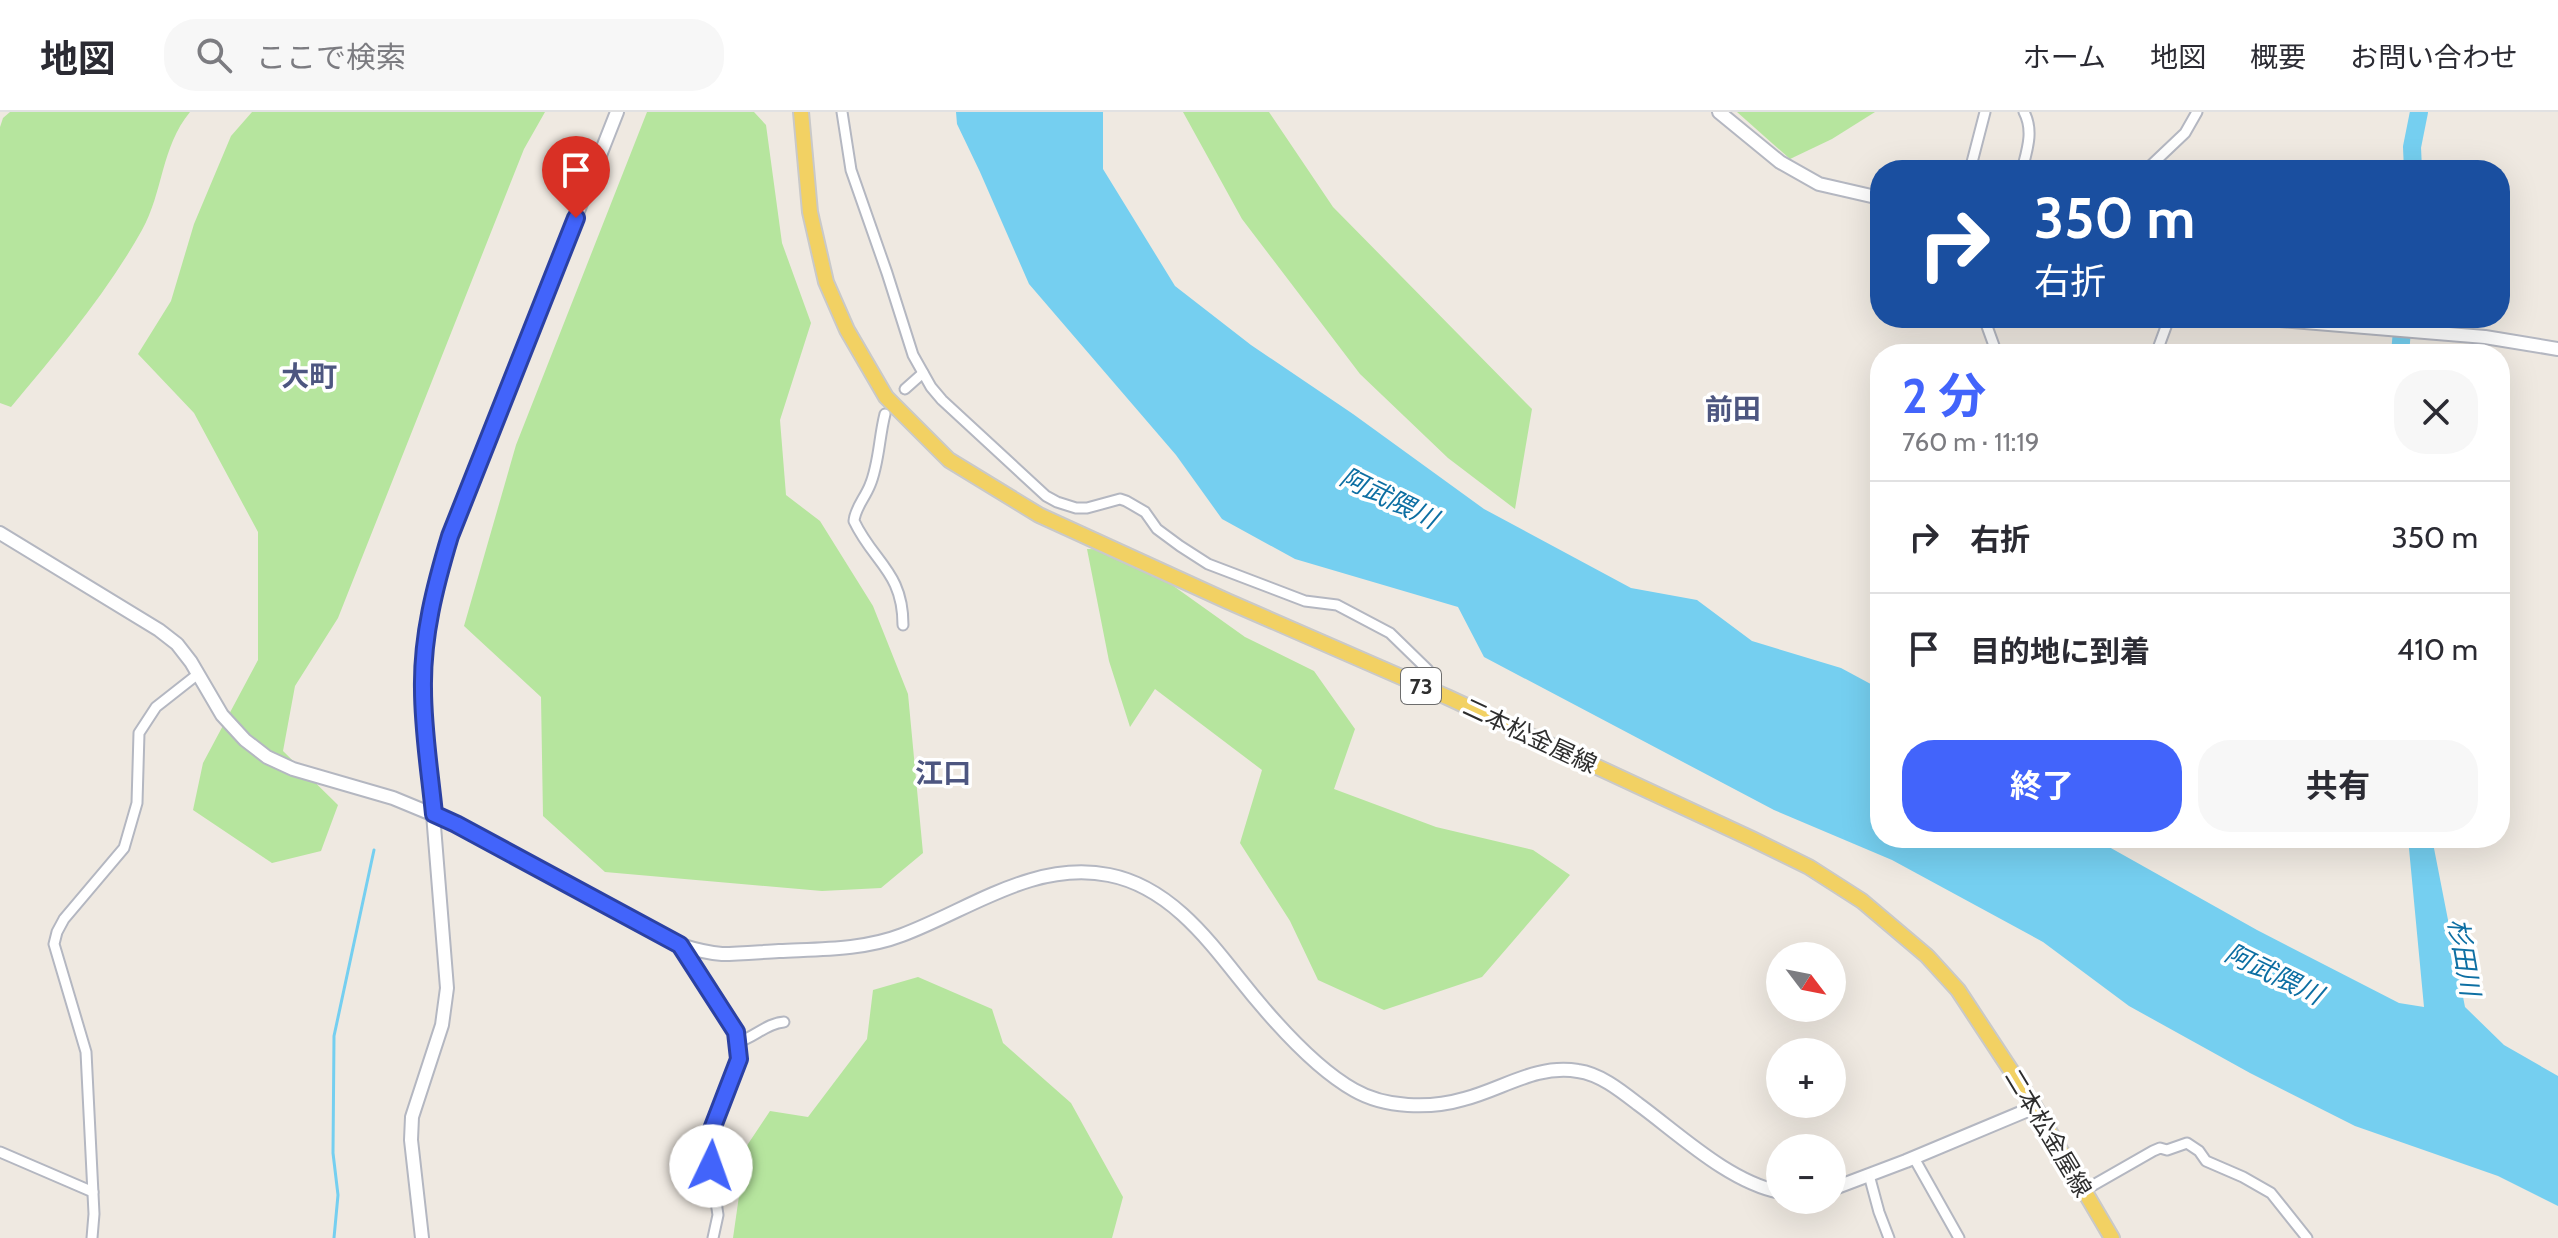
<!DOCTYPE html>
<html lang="ja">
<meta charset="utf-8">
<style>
:root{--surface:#fff;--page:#f7f7f7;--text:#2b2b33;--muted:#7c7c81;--line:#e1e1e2;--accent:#4264fb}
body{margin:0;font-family:Cabin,"Noto Sans JP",sans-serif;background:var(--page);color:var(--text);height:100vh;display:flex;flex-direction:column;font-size:30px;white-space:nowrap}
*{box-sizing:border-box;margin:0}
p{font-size:26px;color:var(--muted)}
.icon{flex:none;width:44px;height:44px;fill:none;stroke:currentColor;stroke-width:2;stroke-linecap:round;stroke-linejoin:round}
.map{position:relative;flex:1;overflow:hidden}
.panel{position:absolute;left:1870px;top:232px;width:640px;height:504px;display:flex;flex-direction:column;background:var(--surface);border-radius:32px;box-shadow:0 8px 32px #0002}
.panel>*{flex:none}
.guide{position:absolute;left:1870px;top:48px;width:640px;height:168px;border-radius:32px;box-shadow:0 8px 32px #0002;background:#1a4fa0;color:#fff;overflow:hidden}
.needle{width:52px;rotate:122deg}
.controls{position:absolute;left:1766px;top:830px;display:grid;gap:16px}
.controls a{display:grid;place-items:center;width:80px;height:80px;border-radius:50%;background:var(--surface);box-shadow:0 8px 32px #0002;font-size:40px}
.pin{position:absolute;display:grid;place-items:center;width:68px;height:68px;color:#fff;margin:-82px -34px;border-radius:50% 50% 50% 0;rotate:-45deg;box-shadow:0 0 8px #0007}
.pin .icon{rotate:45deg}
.me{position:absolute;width:88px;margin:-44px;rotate:3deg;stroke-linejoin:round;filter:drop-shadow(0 0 6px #0008)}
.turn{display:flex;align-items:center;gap:28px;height:168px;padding:0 32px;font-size:36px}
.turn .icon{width:104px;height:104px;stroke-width:2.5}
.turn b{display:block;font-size:56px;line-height:68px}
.round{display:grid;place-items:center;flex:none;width:84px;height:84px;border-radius:32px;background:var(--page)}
.headline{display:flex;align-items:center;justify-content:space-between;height:136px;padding:0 32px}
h1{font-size:48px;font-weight:700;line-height:60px;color:var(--accent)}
.button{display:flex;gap:16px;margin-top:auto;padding:16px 32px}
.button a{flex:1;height:92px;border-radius:32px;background:var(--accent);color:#fff;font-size:32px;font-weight:700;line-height:92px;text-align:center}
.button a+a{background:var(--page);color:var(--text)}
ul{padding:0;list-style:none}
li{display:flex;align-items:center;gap:24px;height:112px;padding:0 32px;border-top:2px solid var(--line)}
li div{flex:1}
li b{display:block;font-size:30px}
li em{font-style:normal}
header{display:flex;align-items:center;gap:48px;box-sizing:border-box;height:112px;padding:0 40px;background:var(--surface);border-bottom:2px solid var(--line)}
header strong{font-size:38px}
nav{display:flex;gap:44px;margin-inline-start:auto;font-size:28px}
.search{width:560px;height:72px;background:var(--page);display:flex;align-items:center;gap:20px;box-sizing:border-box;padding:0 28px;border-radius:32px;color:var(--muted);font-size:30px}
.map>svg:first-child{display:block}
.green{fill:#b6e59e}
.water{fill:#75cff0}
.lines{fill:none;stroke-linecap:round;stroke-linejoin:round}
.stream{stroke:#75cff0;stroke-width:3}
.river{stroke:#75cff0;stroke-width:18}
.street-casing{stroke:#b4b7c1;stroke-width:13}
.secondary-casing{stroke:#b4b7c1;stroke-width:16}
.primary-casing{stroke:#c9c9c9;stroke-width:18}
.street{stroke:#fff;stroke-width:9}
.secondary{stroke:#fff;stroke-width:12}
.primary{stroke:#f2d163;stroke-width:14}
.route-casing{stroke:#2b41a3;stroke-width:20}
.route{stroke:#4264fb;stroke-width:14}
.labels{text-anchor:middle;stroke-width:7;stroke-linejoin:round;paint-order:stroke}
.shield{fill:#fff;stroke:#6d6d6d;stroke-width:2}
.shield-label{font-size:22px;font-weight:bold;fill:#2e2e2e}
.street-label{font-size:24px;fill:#2e2e2e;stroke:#fff}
.water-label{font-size:26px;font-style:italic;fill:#0d6fa3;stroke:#fff}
.quarter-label{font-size:28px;font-weight:bold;fill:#4d5680;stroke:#fff}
</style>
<header>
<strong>地図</strong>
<div class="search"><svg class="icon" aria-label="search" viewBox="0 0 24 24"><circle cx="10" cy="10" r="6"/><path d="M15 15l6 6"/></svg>ここで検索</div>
<nav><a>ホーム</a><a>地図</a><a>概要</a><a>お問い合わせ</a></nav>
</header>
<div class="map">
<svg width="2558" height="1126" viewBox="0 0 2558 1126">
<rect width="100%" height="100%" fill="#efe9e1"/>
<g class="green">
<path d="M10,0h180c-29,35 -27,81 -48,118 -35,63 -85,122 -131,177l-11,-4v-276l3,-9z"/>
<polygon points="252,0 545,0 524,37 338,506 295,574 283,639 338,693 321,739 272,751 193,698 203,651 258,548 258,420 194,301 138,242 171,189 194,112 231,24"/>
<polygon points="647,0 754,0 766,13 782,131 811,211 780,308 786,383 820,409 873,494 908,582 923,741 881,776 822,779 605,760 543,704 541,585 464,514 516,333"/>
<polygon points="1183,0 1269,0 1333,95 1532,297 1515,397 1448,346 1360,262 1242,107"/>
<polygon points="1737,0 1875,0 1832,27 1790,47"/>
<polygon points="1087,437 1123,438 1245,525 1314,559 1355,617 1334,677 1436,715 1533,738 1570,763 1482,865 1384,898 1318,868 1290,809 1240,731 1262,658 1155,577 1130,615 1109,549"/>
<polygon points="918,865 992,897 1003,931 1071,991 1123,1085 1112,1126 733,1126 746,1035 770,999 808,1005 867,927 873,878"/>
</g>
<polygon class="water" points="956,0 1103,0 1103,57 1175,174 1251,233 1353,302 1484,397 1631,476 1697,488 1752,529 1841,556 1880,577 1880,726 2093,726 2257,818 2399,891 2424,895 2408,726 2432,726 2465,895 2504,933 2558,964 2558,1094 2498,1064 2355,1014 2250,961 2129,894 2043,830 1892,748 1774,698 1484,545 1458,495 1295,447 1222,407 1176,343 1029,172 980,60 957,12"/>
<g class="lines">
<polyline class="stream" points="334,1126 338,1083 333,1041 334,924 374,738"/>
<g class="river">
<polyline points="2413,58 2412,35 2419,0"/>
<polyline points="2400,242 2403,206"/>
</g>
<g class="street-casing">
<g id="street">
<polyline points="842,0 851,58 887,161 913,243 931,275 942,288 1046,384 1057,390 1076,396 1087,396 1120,387 1126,389 1145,400 1157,417 1180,434 1208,452 1305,489 1337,493 1390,521 1428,558 1426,576"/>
<polyline points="1970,58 1985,0"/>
<path d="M2022,58c5,-20 12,-39 2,-58"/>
<polyline points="2146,58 2185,21 2197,0"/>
<polyline points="1984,206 1997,242"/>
<polyline points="2156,242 2167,212 2165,206"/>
<polyline points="905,277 923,261"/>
<path d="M885,302c-6,23 -6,50 -15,71 -5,13 -15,23 -16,36 20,42 49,51 49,104"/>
<polyline points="680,833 736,920 739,947 707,1030 718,1103 713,1126"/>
<path d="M738,930c17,-5 29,-19 46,-20"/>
<polyline points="0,1040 93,1080"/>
<polyline points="1914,1046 1959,1126"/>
<polyline points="1869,1063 1879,1100 1889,1126"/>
<polyline points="2083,1079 2153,1039 2160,1036 2167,1038 2187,1031 2199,1039 2206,1049 2243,1065 2271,1081 2307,1126"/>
<polyline points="92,1126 94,1102 86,940 54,832 57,820 64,807 124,736 137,691 139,621 156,595 198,562"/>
</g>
</g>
<g class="secondary-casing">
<g id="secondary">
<polyline points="1719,0 1780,50 1819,72 1880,86"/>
<polyline points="2256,206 2485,225 2558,237"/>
<path d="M0,421l159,97 18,14 14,18 31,53 23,25 22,17 26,12 100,29 63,26 224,121c13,4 28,8 42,9 19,0 38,-2 57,-3 41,-2 84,-1 123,-16 67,-25 132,-75 207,-60 57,11 95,59 129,102 30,38 75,90 116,113 31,18 76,19 110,9 39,-10 72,-35 114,-28 22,3 42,19 60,33 41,30 91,78 142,88"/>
<polyline points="1832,1077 1906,1049 2035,995"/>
<polyline points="422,1126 411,1028 412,1005 442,913 447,876 423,577 427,517 435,473 450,424 617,0"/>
</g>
</g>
<g class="primary-casing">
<polyline id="primary" points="801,0 810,100 826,170 847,218 886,285 949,348 1039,403 1227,489 1447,585 1752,727 1809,755 1862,789 1927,844 1958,878 2035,995 2112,1126"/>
</g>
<use href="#street" class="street"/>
<use href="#secondary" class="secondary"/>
<use href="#primary" class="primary"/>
</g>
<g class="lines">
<g class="route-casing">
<path id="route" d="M576,106l-126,318c-15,50 -28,100 -27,153 0,42 7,84 11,125l22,10 224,121 56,87 3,27 -32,83 4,24"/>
</g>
<use href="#route" class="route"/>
</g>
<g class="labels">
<rect class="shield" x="1401" y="556" width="40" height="36" rx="6"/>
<g class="shield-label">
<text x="1421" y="582">73</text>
</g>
<g class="street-label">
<text transform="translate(1530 624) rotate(25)" y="8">二本松金屋線</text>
<text transform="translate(2048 1021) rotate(59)" y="8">二本松金屋線</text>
</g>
<g class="water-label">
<text transform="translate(1389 386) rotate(26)" y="9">阿武隈川</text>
<text transform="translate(2464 845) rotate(80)" y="9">杉田川</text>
<text transform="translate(2274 862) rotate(26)" y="9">阿武隈川</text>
</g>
<g class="quarter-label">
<text x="309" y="274">大町</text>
<text x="1733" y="307">前田</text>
<text x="943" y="671">江口</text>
</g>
</g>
</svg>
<div class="controls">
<a><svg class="needle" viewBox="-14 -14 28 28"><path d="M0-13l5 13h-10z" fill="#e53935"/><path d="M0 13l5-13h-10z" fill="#7c7c81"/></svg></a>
<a>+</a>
<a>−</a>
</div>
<div class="pin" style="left:576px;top:106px;background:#d93025"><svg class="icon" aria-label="arrive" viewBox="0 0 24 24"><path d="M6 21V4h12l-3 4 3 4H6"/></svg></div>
<svg class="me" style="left:711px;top:1054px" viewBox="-20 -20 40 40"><circle r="19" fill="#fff"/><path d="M0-13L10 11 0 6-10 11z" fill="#4264fb"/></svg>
<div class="guide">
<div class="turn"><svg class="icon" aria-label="right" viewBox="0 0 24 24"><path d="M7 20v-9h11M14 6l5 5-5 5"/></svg><div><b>350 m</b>右折</div></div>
</div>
<section class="panel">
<div class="headline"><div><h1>2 分</h1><p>760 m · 11:19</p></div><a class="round"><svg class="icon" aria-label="close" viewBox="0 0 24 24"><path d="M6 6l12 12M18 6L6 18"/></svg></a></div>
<ul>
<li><svg class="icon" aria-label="right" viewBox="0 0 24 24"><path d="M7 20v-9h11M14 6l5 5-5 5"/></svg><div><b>右折</b></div><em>350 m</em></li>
<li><svg class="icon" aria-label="arrive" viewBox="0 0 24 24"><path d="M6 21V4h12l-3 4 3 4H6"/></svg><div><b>目的地に到着</b></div><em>410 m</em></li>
</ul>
<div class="button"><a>終了</a><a>共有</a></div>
</section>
</div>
